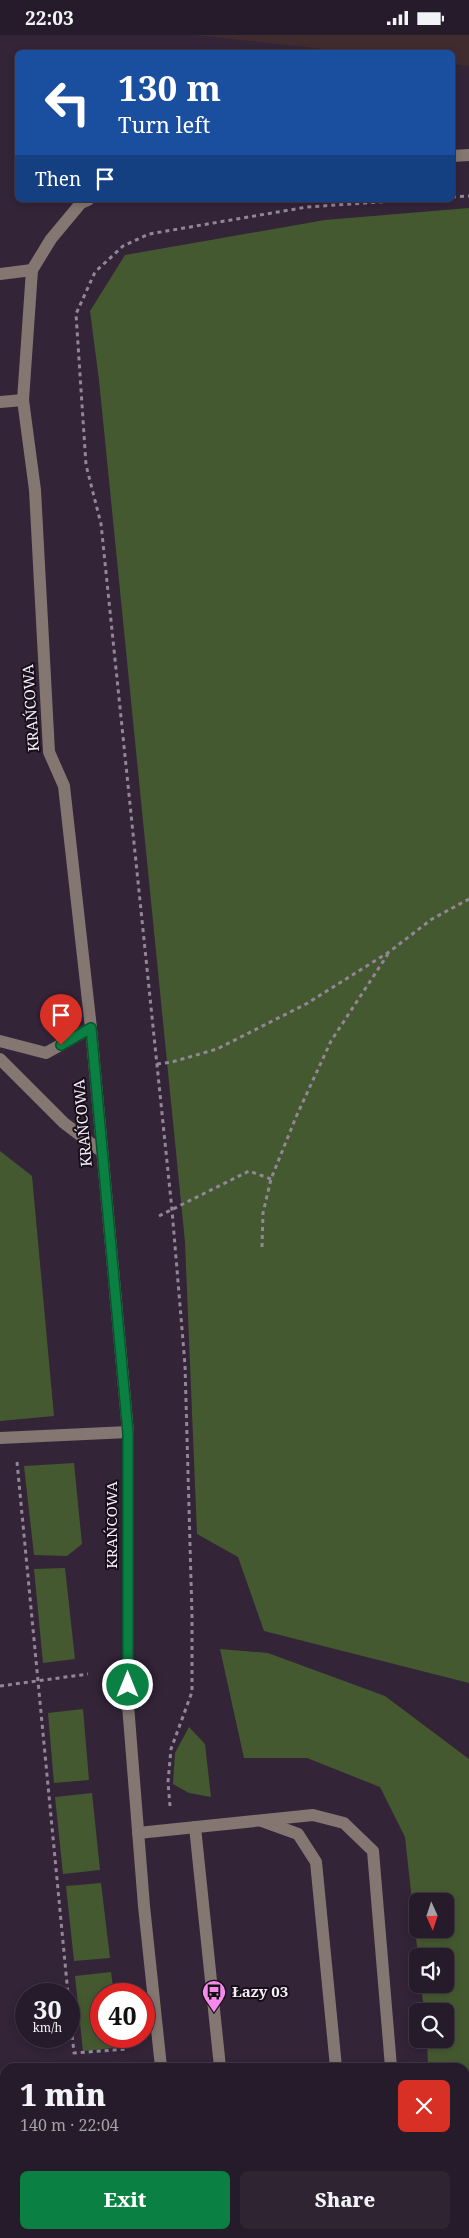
<!DOCTYPE html>
<meta charset="utf-8">
<style>
:root{--surface:#261b2a;--page:#2e2432;--text:#f1f3f6;--muted:#a4a1a8;--line:#423947;--accent:#0b8043}
body{margin:0;font-family:"Noto Serif",serif;background:var(--page);color:var(--text);height:100vh;display:flex;flex-direction:column;font-size:19px;white-space:nowrap}
*{box-sizing:border-box;margin:0}
p{font-size:16px;color:var(--muted)}
.icon{flex:none;width:28px;height:28px;fill:none;stroke:currentColor;stroke-width:2;stroke-linecap:round;stroke-linejoin:round}
.map{position:relative;flex:1;overflow:hidden}
.sheet{position:absolute;left:0px;top:2028px;width:470px;height:176px;display:flex;flex-direction:column;background:var(--surface);border-radius:15px 15px 0 0;box-shadow:0 2px 8px #0003,0 0 0 1px var(--line)}
.sheet>*{flex:none}
.guide{position:absolute;left:15px;top:15px;width:440px;height:152px;border-radius:8px;box-shadow:0 2px 8px #0003,0 0 0 1px var(--line);background:#1a4fa0;color:#fff;overflow:hidden}
.needle{width:32px;rotate:177deg}
.tools{position:absolute;left:409px;top:1858px;display:grid;gap:10px}
.tools a{display:grid;place-items:center;width:45px;height:45px;border-radius:8px;background:var(--surface);box-shadow:0 2px 8px #0003,0 0 0 1px var(--line);font-size:25px}
.speed{position:absolute;left:15px;top:1948px;display:flex;gap:10px;font-size:25px;font-weight:700;text-align:center}
.speed>*{display:grid;place-content:center;width:65px;height:65px;border-radius:50%;background:var(--surface);box-shadow:0 2px 8px #0003,0 0 0 1px var(--line);line-height:1}
.speed small{font-size:12px;font-weight:400}
.speed .limit{border:8px solid #d22;background:#fff;color:#111}
.pin{position:absolute;display:grid;place-items:center;width:42px;height:42px;color:#fff;margin:-51px -21px;border-radius:50% 50% 50% 0;rotate:-45deg;box-shadow:0 0 5px #0007}
.pin .icon{rotate:45deg}
.me{position:absolute;width:55px;margin:-28px;rotate:0deg;stroke-linejoin:round;filter:drop-shadow(0 0 4px #0008)}
.turn{display:flex;align-items:center;gap:18px;height:105px;padding:0 20px;font-size:22px}
.turn .icon{width:65px;height:65px;stroke-width:2.5}
.turn b{display:block;font-size:35px;line-height:42px}
.then{display:flex;align-items:center;height:48px;padding:0 20px;background:#0003;gap:10px;font-size:19px}
.round{display:grid;place-items:center;flex:none;width:52px;height:52px;border-radius:8px;background:var(--page)}
.headline{display:flex;align-items:center;justify-content:space-between;height:85px;padding:0 20px}
h1{font-size:30px;font-weight:800;line-height:38px}
.action{display:flex;gap:10px;margin-top:auto;padding:10px 20px}
.action a{flex:1;height:58px;border-radius:8px;background:var(--accent);color:#fff;font-size:20px;font-weight:800;line-height:58px;text-align:center}
.action a+a{background:var(--page);color:var(--text)}
.status{display:flex;justify-content:space-between;align-items:center;height:35px;padding:0 25px;background:var(--surface);direction:ltr}
.status svg{height:14px;fill:currentColor}
.map>svg:first-child{display:block}
.industrial{fill:#402c2f}
.green{fill:#455930;fill-rule:evenodd}
.lines{fill:none;stroke-linecap:round;stroke-linejoin:round}
.path{stroke:#938697;stroke-width:3;stroke-dasharray:4 4;stroke-linecap:butt}
.minor{stroke:#847671;stroke-width:12}
.route-casing{stroke:#07532c;stroke-width:12}
.route{stroke:#0b8043;stroke-width:9}
.labels{text-anchor:middle;stroke-width:4;stroke-linejoin:round;paint-order:stroke}
.street-label{font-size:15px;fill:#f7edfb;stroke:#171019}
.poi-label{font-size:15px;font-weight:bold;fill:#f7edfb;stroke:#171019;text-anchor:start}
</style>
<div class="status"><b>22:03</b><svg viewBox="0 0 49 12"><path d="M0 12V9h3v3zM5 12V6h3v6zM10 12V3h3v9zM15 12V0h3v12zM26 1h20v11H26zM47 4h2v5h-2z"/></svg></div>
<div class="map">
<svg width="469" height="2203" viewBox="0 0 469 2203">
<rect width="100%" height="100%" fill="#332438"/>
<polygon class="industrial" points="195,0 469,0 469,31 453,29 452,18 351,17"/>
<g class="green">
<polygon points="469,173 469,1648 264,1596 238,1522 197,1499 185,1207 99,345 90,276 125,220 325,185"/>
<polygon points="0,1116 32,1141 54,1381 0,1386"/>
<polygon points="74,1428 82,1509 67,1521 34,1520 24,1431"/>
<polygon points="65,1533 75,1624 43,1628 34,1534"/>
<path d="M220,1614l48,4 117,43 84,63v479h-161l11,-4h146v-167h-37l-1,-28h18v-28h-21l-3,-27h24v-28h-27l-13,-119 -25,-50 -73,-29h-63zM418,1866h27v28h-27z"/>
<polygon points="83,1674 89,1745 54,1748 48,1678"/>
<polygon points="189,1692 205,1709 211,1762 189,1758 173,1749 175,1718"/>
<polygon points="92,1758 100,1835 63,1839 55,1762"/>
<polygon points="101,1848 110,1923 74,1926 66,1851"/>
<polygon points="111,1937 114,1959 101,1959 101,2001 124,2001 125,2012 83,2016 75,1941"/>
<polygon points="5,2079 5,2199 152,2199 153,2203 0,2203 0,2080"/>
</g>
<g class="lines">
<g class="path">
<polyline points="452,162 469,161"/>
<polyline points="157,1029 172,1027 217,1014 306,969 389,917 432,884 469,864"/>
<polyline points="159,1181 249,1136 271,1144"/>
<polyline points="262,1212 263,1178 271,1144 296,1082 331,1006 388,919"/>
<polyline points="17,1427 68,1959"/>
<polyline points="0,1651 88,1639"/>
<polyline points="170,1771 168,1747 171,1714 192,1657 192,1581 185,1330 172,1175 101,489 86,430 76,279 95,237 123,211 149,199 307,172 409,165"/>
<polyline points="69,1969 74,2018 128,2014"/>
<polyline points="215,2199 216,2203"/>
</g>
<g class="minor">
<polyline points="452,121 469,120"/>
<polyline points="88,165 81,168 51,204 32,235 23,365 35,455 49,717 64,751 91,993 128,1397 128,1670 144,1871 161,2032"/>
<polyline points="0,239 32,235"/>
<polyline points="0,367 23,365"/>
<polyline points="0,1006 46,1018 91,993"/>
<polyline points="0,1024 64,1088 101,1116"/>
<polyline points="0,1403 128,1397"/>
<polyline points="262,1786 298,1799 316,1827 336,2032"/>
<polyline points="195,1792 220,2032"/>
<polyline points="138,1798 313,1780 344,1788 373,1816 391,2032"/>
<polyline points="0,2066 5,2065"/>
<polyline points="180,2199 181,2203"/>
</g>
</g>
<g class="lines">
<g class="route-casing">
<polyline id="route" points="61,1010 91,993 128,1398 128,1650"/>
</g>
<use href="#route" class="route"/>
</g>
<defs>
<g id="bus-pin" transform="scale(1.25)"><path d="M0 17L-7.5 6A9.5 9.5 0 1 1 7.5 6Z" fill="#f788ec" stroke="#171019"/><path d="M-5-6H5V4H4V6H2V4H-2V6H-4V4H-5ZM-3.5-4V0h7V-4ZM-3.5 1.2v1.5H-2V1.2ZM2 1.2v1.5H3.5V1.2Z" fill="#111"/></g>
</defs>
<g fill-rule="evenodd">
<use href="#bus-pin" x="214" y="1957"/>
</g>
<g class="labels">
<g class="street-label">
<text transform="translate(31 673) rotate(-94)" y="5">KRAŃCOWA</text>
<text transform="translate(83 1088) rotate(-95)" y="5">KRAŃCOWA</text>
<text transform="translate(112 1490) rotate(-90)" y="5">KRAŃCOWA</text>
</g>
<g class="poi-label">
<text x="232" y="1962">Łazy 03</text>
</g>
</g>
</svg>
<div class="tools">
<a><svg class="needle" viewBox="-14 -14 28 28"><path d="M0-13l5 13h-10z" fill="#e53935"/><path d="M0 13l5-13h-10z" fill="#a4a1a8"/></svg></a>
<a><svg class="icon" aria-label="sound" viewBox="0 0 24 24"><path d="M4 9h4l5-4v14l-5-4H4zM17 9q2 3 0 6"/></svg></a>
<a><svg class="icon" aria-label="search" viewBox="0 0 24 24"><circle cx="10" cy="10" r="6"/><path d="M15 15l6 6"/></svg></a>
</div>
<div class="speed"><div>30<small>km/h</small></div><div class="limit">40</div></div>
<div class="pin" style="left:61px;top:1010px;background:#d93025"><svg class="icon" aria-label="arrive" viewBox="0 0 24 24"><path d="M6 21V4h12l-3 4 3 4H6"/></svg></div>
<svg class="me" style="left:128px;top:1650px" viewBox="-20 -20 40 40"><circle r="17" fill="#0b8043" stroke="#fff" stroke-width="3"/><path d="M0-11L8 9 0 5-8 9z" fill="#fff"/></svg>
<div class="guide">
<div class="turn"><svg class="icon" aria-label="left" viewBox="0 0 24 24"><path d="M17 20v-9H6M10 6l-5 5 5 5"/></svg><div><b>130 m</b>Turn left</div></div>
<div class="then">Then<svg class="icon" aria-label="arrive" viewBox="0 0 24 24"><path d="M6 21V4h12l-3 4 3 4H6"/></svg></div>
</div>
<section class="sheet">
<div class="headline"><div><h1>1 min</h1><p>140 m · 22:04</p></div><a class="round" style="background:#d93025;color:#fff"><svg class="icon" aria-label="close" viewBox="0 0 24 24"><path d="M6 6l12 12M18 6L6 18"/></svg></a></div>
<div class="action"><a>Exit</a><a>Share</a></div>
</section>
</div>
